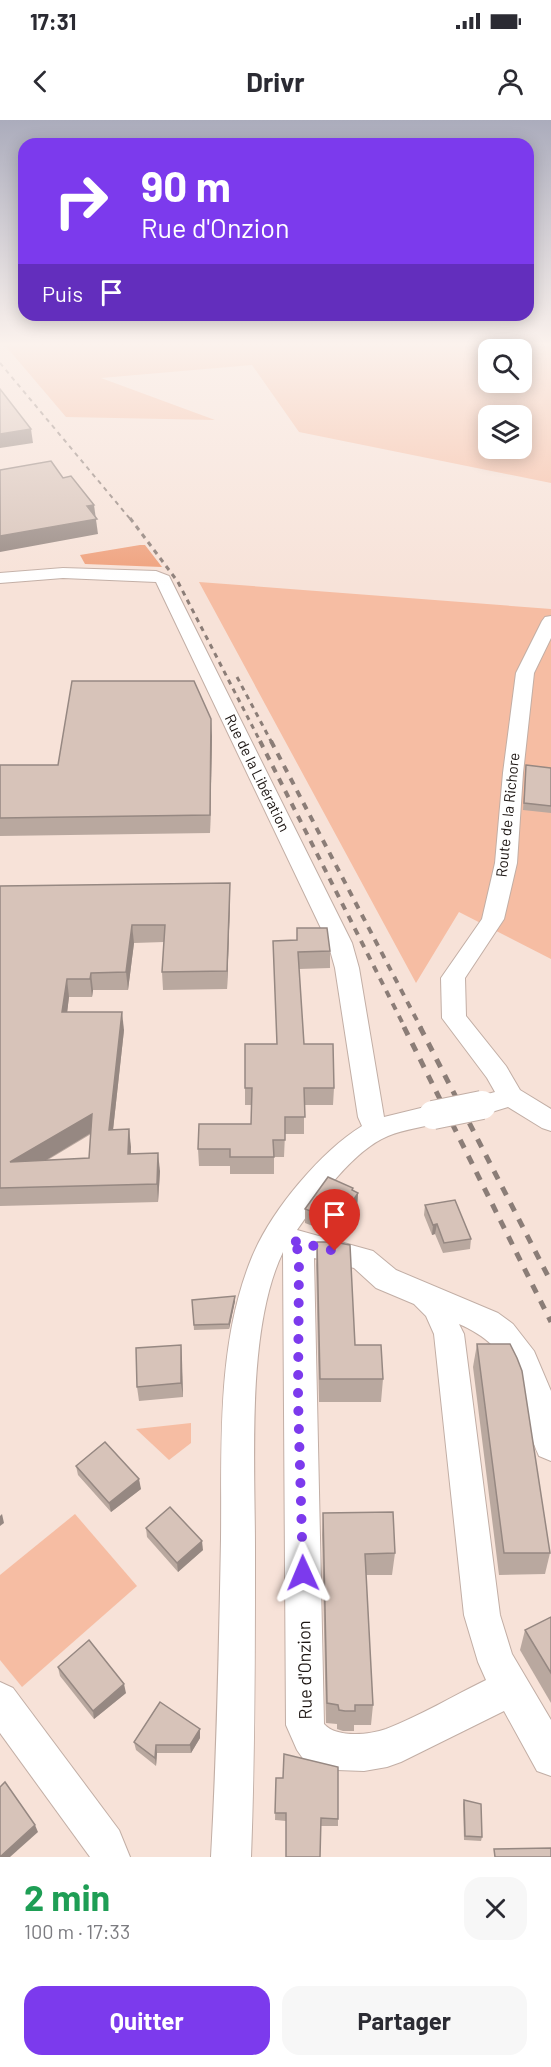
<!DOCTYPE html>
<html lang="fr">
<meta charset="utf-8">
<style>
:root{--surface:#fff;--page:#f7f7f7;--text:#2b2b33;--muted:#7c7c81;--accent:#7c3aed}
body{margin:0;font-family:Barlow,sans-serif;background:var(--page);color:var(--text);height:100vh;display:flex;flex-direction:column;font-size:22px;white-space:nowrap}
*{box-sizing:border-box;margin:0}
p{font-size:20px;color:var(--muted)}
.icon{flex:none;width:33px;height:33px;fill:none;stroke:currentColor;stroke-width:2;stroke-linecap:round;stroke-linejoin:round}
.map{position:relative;height:1737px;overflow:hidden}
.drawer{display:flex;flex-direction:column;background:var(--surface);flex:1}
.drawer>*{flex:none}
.guide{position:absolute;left:18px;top:18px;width:516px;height:183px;border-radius:18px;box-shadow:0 3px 15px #0003;background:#7c3aed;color:#fff;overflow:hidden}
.fabs{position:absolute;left:478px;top:219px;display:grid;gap:12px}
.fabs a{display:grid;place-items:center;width:54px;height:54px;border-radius:12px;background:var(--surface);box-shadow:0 3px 15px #0003;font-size:30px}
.pin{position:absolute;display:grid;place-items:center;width:51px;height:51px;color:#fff;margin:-62px -26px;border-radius:50% 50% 50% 0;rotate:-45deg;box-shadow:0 0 6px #0007}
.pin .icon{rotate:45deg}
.me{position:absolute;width:66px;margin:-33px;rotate:359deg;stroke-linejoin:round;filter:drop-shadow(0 0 4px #0008)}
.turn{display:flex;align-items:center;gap:21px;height:126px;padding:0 24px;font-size:27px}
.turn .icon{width:78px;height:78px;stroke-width:2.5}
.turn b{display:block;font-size:42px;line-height:51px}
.then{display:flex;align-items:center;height:57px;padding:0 24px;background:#0003;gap:12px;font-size:22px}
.round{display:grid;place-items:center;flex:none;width:63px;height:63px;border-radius:18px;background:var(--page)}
.overview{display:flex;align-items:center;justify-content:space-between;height:102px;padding:0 24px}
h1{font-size:36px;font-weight:700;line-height:45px;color:#1e9e55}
.action{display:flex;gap:12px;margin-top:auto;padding:12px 24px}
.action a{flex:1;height:69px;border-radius:18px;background:var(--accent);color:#fff;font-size:24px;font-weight:700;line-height:69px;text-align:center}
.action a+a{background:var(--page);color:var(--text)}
.status{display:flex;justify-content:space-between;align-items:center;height:42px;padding:0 30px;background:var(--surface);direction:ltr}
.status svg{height:16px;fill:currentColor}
header{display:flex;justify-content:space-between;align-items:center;height:78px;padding:0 24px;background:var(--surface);font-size:27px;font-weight:700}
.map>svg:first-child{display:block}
.green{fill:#f6bda3;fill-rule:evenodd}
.water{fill:#ef9f7a}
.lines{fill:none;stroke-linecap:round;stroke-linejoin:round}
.minor-casing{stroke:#c2aea5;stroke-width:2}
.minor{fill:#fff;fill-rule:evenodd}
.rail-far3{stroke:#8b7d77;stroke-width:2;stroke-dasharray:4.5 4.5;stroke-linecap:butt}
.rail-far2{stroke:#8b7d77;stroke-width:3;stroke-dasharray:5 5;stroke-linecap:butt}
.rail-far1{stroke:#8b7d77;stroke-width:4;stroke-dasharray:7 7;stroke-linecap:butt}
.rail{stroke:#8b7d77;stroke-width:5;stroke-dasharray:9 9;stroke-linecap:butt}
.minor-bridge-casing{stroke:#c2aea5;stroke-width:30;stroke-linecap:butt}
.minor-bridge{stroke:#fff;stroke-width:28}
.wall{fill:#b9a89f;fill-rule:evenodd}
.shaded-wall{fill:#968882}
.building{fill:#d7c3b9;stroke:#968882;stroke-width:1.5;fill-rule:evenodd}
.route{stroke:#7c3aed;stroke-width:10;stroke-dasharray:0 18}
.labels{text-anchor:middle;stroke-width:4.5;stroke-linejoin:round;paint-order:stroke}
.street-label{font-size:15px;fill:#1c1512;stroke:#fff}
.near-street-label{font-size:18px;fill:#1c1512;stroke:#fff}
</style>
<div class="status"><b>17:31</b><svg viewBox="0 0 49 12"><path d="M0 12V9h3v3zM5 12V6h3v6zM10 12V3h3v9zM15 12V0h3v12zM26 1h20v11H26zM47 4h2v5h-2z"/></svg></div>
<header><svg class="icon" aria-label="back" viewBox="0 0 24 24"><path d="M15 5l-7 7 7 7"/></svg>Drivr<svg class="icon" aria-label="person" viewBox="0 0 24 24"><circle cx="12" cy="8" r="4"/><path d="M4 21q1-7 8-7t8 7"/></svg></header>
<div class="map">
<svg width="551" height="1737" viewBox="0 0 551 1737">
<rect width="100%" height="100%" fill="#f7e2d8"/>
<g class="green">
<path d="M4,224h547v139l-252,-51 -47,-67 -151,13 114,42 -149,-3zM489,230h33v32h-33zM489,296h33v32h-33z"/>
<polygon points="199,462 551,489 551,839 459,792 416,863"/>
<polygon points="191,1303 191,1323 169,1340 136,1309"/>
<polygon points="75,1394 137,1466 22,1567 0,1540 0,1455"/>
</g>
<polygon class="water" points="140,425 145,425 162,447 85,444 80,435"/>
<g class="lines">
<g class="minor-casing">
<g id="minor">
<path d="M63,448l93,3 13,5 183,367 7,25 25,149 49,-12 9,3 4,7 -4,7c-17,5 -37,7 -54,14 -36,15 -70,64 -91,94l76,21 23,19 102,43 15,11 21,27 17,40v70l-12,-5c-25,-55 -13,-103 -80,-132l5,10 36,281 12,39 39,66v56l-14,-5 -33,-60 -103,51 -14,5 -23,4 -27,-1 -33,-10 -7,-10 -11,-25 -3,-473c-37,76 -28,212 -28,296 0,103 0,206 -4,309h-40c6,-106 8,-212 10,-318 1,-93 -5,-195 31,-282 19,-46 68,-105 110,-131l-4,-9 -23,-149 -7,-25 -172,-361 -93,-4 -63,5v-10zM314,1138l40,10 22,20 38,16 12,12 8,18 30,281 14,47 8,18c-33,16 -66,36 -100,49 -17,6 -50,9 -62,-5z"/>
<polygon points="551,496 551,518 534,553 523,653 517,743 504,799 465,858 466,896 506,946 520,970 551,989 551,1011 542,1008 508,987 482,995 473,992 469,985 473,978 495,972 487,958 442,898 441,858 482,799 495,743 503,653 516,553 542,501 545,497"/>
<polygon points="0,1562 13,1568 119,1710 130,1737 90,1737 0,1613"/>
</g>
</g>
<use href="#minor" class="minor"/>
<polyline class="rail-far3" points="0,243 131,400"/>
<g class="rail-far2">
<polyline points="130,398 178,462 261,623"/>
<polyline points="237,557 272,623"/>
</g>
<g class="rail-far1">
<polyline points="260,621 405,908"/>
<polyline points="271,621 421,908"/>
</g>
<g class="rail">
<polyline points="404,907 551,1202"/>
<polyline points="420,907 551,1162"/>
</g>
<g class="minor-bridge-casing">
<polyline id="minor-bridge" points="433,995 482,985"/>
</g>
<use href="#minor-bridge" class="minor-bridge"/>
</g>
<g class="wall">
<polygon points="212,616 210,713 0,716 0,645 58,645"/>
<polygon points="526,645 551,648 551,693 523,690"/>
<path d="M230,763v18l-3,88 -64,1 -1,-18 2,-30 -30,1 -6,47h-35l-1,7h-23l-2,15 57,18 -11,100 16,-1 2,25 29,17 -2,31 -158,4v-320zM91,1014l-2,24 -43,3z"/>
<polygon points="297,820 330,831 330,848 299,849 304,924 334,968 333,985 304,985 304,1014 285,1014 284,1037 274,1037 274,1054 230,1054 230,1046 199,1046 198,1029 251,1004 251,985 245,985 245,968 277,924 273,821"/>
<polygon points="353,1068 353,1070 358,1073 357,1087 339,1116 305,1103 305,1089"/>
<polygon points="425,1085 471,1119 470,1129 443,1133 435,1114 432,1115 424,1095"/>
<polygon points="317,1122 355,1225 383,1259 381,1282 319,1282 316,1145"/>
<polygon points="192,1180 235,1181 229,1209 194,1210"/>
<polygon points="477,1224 550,1433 545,1454 499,1455 473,1247"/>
<polygon points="181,1225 183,1277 139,1281 137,1267"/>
<polygon points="76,1346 141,1369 111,1392 78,1355"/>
<polygon points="323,1393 395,1433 392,1455 366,1455 373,1585 371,1605 354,1605 354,1611 343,1611 337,1609 337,1604 326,1603 322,1415"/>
<polygon points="146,1408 203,1430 178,1452 147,1417"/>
<polygon points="551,1497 551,1583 520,1530 525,1510"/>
<polygon points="58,1547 126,1573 94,1599 60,1556"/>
<polygon points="200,1609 200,1618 191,1633 157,1633 156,1646 136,1630 134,1622"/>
<polygon points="276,1658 338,1699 338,1706 321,1706 286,1701 275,1700"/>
<polygon points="464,1680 482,1717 481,1721 464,1720 463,1684"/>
</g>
<g class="shaded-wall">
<polygon points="31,309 33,323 0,328 0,314"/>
<polygon points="94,385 98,414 0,432 0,416 87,386"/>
<polygon points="211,599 212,616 210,713 210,695"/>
<polygon points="230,763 230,781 227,869 227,851"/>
<polygon points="132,805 134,823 128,870 126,852"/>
<polygon points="91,853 93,870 92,877 90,859"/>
<polygon points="67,859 69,877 65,910 62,892"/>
<polygon points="122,892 124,910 111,1028 109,1010"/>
<polygon points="92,994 94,1011 13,1060 10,1042"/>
<polygon points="129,1009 131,1027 130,1052 128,1034"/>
<polygon points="158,1033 160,1051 158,1082 157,1064"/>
<polygon points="353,1068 352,1082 358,1073 357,1087 339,1116 339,1102"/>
<polygon points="437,1104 435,1114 432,1115 433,1105"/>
<polygon points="235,1176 235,1181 229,1209 229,1204"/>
<polygon points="181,1225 182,1239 183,1277 181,1263"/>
<polygon points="139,1359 141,1369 111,1392 109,1383"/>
<polygon points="2,1394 4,1403 0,1406 0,1396"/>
<polygon points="202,1421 203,1430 178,1452 177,1443"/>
<polygon points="124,1564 126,1573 94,1599 93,1591"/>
<polygon points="200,1609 200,1618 191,1633 190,1625"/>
<polygon points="156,1625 157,1633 156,1646 155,1638"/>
<polygon points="35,1705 38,1712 10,1737 0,1737"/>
</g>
<g class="building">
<polygon points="0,269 31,309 0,314"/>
<polygon points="51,341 63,358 71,356 94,385 87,386 97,399 0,416 0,350"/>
<polygon points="72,561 194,561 211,599 210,695 0,698 0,645 58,645"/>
<polygon points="526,645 551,648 551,686 524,683"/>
<path d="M230,763l-3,88 -65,1 3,-47h-33l-6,47 -35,1 -1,6h-23l-5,33h60l-13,118 20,-1 -1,25 30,-1 -1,31 -157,4v-302zM92,994l-3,44 -79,4z"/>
<polygon points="297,808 327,808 330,831 298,832 304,924 333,924 334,968 304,968 305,997 285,997 285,1020 273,1020 274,1037 230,1037 230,1029 198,1029 199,1004 251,1004 252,968 245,968 245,924 277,924 273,821 297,820"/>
<polygon points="328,1057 353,1068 352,1070 358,1073 339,1102 305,1089"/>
<polygon points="455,1080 471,1119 444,1123 437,1104 433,1105 425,1085"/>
<polygon points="317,1122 334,1122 350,1125 355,1225 381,1225 383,1259 320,1259"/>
<polygon points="235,1176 229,1204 194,1205 192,1180"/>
<polygon points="477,1224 510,1224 517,1238 522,1251 550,1433 504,1433"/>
<polygon points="181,1225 181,1263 137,1267 136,1228"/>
<polygon points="105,1322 139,1359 109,1383 76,1346"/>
<polygon points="170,1387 202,1421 177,1443 146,1408"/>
<polygon points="393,1392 395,1433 365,1434 373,1585 355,1585 355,1591 345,1591 339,1590 338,1585 327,1583 323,1393"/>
<polygon points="551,1497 551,1553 525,1510"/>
<polygon points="89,1520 124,1564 93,1591 58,1547"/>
<polygon points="160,1582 200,1609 190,1625 156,1625 155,1638 134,1622"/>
<polygon points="284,1634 338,1647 338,1699 321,1698 320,1737 286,1737 286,1693 275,1693 276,1658 283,1658"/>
<polygon points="5,1662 35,1705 0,1737 0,1667"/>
<polygon points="464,1680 481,1684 482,1717 465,1716"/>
<polygon points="551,1728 551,1737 495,1737 494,1729"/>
</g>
<linearGradient id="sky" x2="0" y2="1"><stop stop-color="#abacbc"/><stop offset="0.48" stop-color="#fbf2ed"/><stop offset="1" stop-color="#fbf2ed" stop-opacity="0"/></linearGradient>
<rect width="551" height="467" fill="url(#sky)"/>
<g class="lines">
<polyline class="route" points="303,1453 298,1278 299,1136 297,1128 290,1120 335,1131"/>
</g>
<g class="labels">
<g class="street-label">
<text transform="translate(257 653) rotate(64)" y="5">Rue de la Libération</text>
<text transform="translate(508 695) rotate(-84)" y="5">Route de la Richore</text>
</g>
<g class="near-street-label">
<text transform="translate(305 1550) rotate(-91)" y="6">Rue d'Onzion</text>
</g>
</g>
</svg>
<div class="fabs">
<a><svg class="icon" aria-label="search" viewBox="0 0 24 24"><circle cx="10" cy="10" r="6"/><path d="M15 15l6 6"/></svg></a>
<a><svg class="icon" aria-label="layers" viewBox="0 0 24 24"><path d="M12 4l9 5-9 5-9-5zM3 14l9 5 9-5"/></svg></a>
</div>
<div class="pin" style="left:335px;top:1131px;background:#d93025"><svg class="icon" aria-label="arrive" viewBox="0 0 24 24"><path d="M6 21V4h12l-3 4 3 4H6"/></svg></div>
<svg class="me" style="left:303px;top:1453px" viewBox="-20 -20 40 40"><path d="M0-17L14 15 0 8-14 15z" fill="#7c3aed" stroke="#fff" stroke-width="4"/></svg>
<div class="guide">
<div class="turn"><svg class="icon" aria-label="right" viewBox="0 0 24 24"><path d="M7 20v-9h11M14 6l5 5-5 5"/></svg><div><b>90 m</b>Rue d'Onzion</div></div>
<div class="then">Puis<svg class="icon" aria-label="arrive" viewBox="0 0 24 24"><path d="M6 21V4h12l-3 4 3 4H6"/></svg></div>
</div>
</div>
<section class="drawer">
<div class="overview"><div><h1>2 min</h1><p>100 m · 17:33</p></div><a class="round"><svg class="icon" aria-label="close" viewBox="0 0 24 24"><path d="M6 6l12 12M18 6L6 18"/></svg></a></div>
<div class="action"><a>Quitter</a><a>Partager</a></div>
</section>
